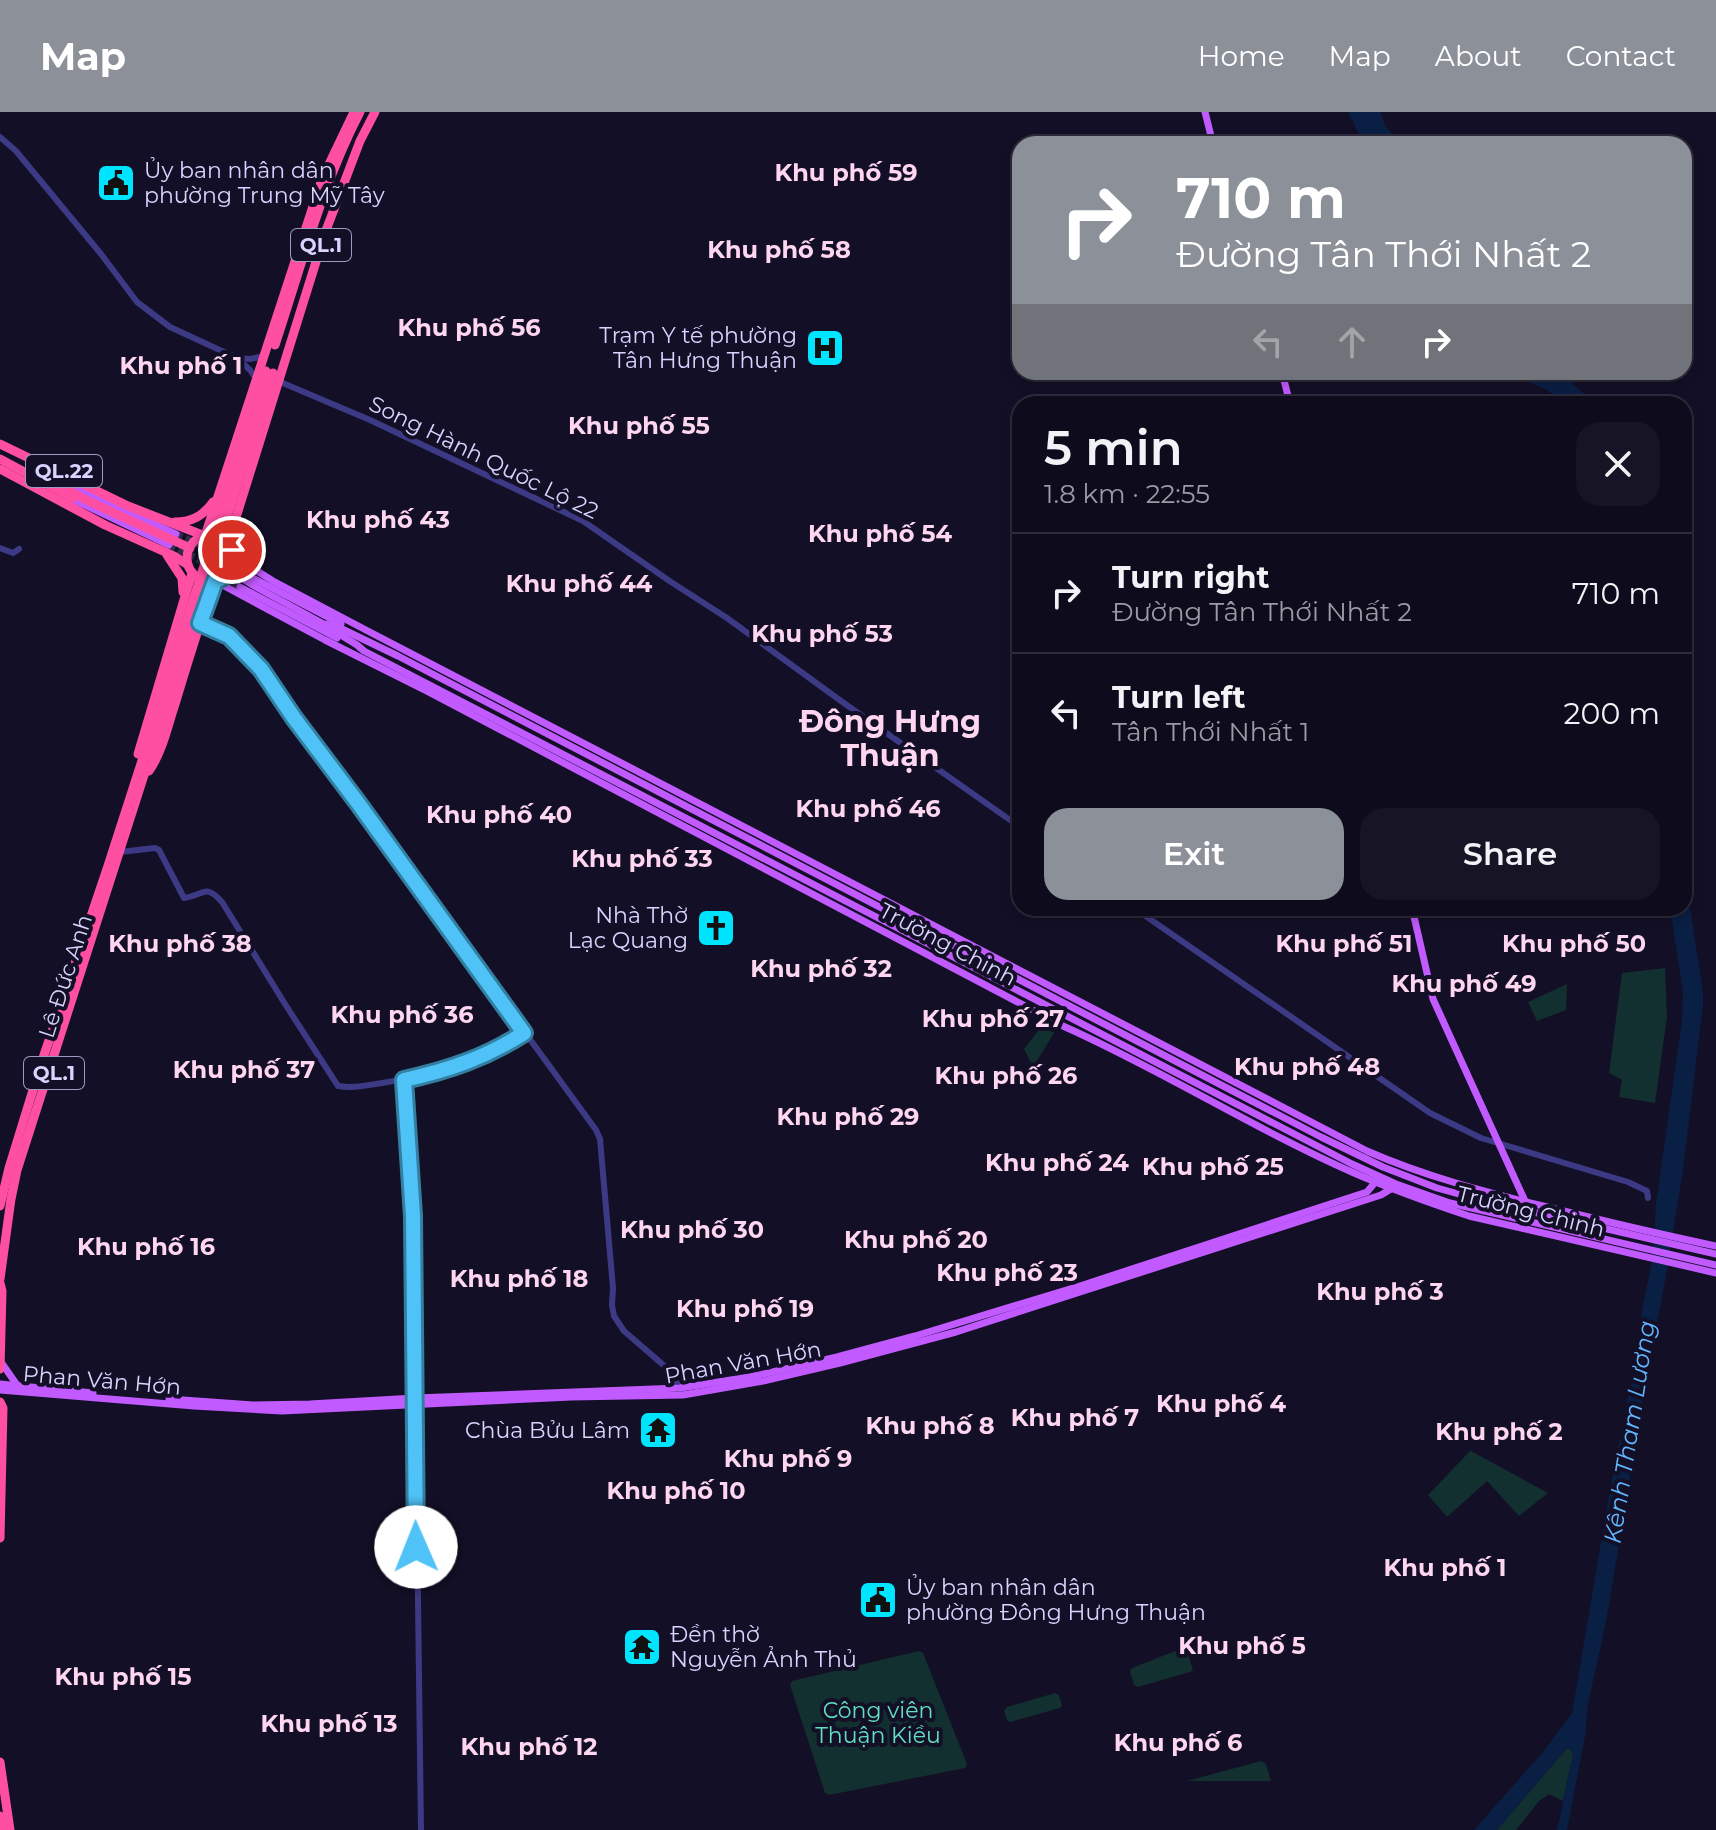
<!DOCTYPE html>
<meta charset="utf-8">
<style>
:root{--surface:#0e0b1c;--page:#171425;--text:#f1f3f6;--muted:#9b9ba3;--line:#2e2b3b;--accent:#8c9099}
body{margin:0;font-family:Montserrat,sans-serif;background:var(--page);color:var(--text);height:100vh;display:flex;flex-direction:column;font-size:30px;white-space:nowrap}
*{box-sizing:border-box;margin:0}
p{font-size:26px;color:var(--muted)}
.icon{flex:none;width:44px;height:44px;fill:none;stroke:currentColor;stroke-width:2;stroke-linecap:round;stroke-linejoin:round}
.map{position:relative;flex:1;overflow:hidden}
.side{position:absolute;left:1012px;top:284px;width:680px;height:520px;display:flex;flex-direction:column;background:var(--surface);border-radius:24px;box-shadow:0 4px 12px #0003,0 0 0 2px var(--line)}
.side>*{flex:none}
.hud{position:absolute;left:1012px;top:24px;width:680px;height:244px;border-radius:24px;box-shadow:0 4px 12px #0003,0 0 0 2px var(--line);background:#8c9099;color:#fff;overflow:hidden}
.pin{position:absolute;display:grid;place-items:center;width:68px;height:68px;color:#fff;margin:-34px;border:4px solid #fff;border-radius:50%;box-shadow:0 2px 8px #0007}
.me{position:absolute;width:88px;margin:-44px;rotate:359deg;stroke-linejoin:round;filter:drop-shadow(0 0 6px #0008)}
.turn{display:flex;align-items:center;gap:28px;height:168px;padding:0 32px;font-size:36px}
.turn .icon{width:104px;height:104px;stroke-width:2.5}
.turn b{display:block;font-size:56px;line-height:68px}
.lanes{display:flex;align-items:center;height:76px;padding:0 32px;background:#0003;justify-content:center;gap:40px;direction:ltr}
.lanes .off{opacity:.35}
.round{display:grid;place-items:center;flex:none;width:84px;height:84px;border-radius:24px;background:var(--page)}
.headline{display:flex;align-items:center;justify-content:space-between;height:136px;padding:0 32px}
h1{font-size:48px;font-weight:600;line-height:60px}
.cta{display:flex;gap:16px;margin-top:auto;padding:16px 32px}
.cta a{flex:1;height:92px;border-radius:24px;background:var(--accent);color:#fff;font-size:32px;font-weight:600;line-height:92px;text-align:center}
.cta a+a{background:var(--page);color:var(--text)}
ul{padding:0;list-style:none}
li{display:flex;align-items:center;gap:24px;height:120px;padding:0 32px;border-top:2px solid var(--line)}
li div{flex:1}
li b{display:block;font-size:30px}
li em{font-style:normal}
header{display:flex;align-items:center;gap:48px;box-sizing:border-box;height:112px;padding:0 40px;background:var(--accent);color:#fff}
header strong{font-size:38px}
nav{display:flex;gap:44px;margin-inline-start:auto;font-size:28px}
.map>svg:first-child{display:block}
.green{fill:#12302f}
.water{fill:#0a1f44}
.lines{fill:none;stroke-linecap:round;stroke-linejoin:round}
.major-tunnel{stroke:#312d47;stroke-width:7;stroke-dasharray:7 3.5;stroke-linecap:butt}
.minor{stroke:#3d3a85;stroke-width:6}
.major{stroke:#c25bff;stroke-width:7}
.highway{stroke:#ff4fa3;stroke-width:9}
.highway-bridge{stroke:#ff4fa3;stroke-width:9}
.route-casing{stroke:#337fa1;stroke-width:20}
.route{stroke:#4fc3f7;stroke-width:14}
.labels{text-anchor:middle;stroke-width:8;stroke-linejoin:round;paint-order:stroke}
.shield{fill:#130f26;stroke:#9e99be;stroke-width:2}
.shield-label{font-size:20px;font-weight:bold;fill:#d9d4ff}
.poi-label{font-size:22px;fill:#d9d4ff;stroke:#130f26;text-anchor:start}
.street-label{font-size:22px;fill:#d9d4ff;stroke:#130f26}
.park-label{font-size:22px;fill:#5fe0c0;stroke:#130f26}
.neighbourhood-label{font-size:24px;font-weight:bold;fill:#ffd6f0;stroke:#130f26}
.water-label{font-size:24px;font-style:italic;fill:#62b6ff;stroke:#130f26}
.district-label{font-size:30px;font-weight:bold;fill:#ffd6f0;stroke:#130f26}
</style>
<header>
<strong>Map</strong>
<nav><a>Home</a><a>Map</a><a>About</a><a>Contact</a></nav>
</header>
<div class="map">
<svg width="1716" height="1718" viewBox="0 0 1716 1718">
<rect width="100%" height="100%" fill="#130f26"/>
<g class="green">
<polygon points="1665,856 1667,905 1655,991 1619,985 1622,968 1609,961 1622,861"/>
<polygon points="1567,872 1566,898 1537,909 1528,890"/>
<polygon points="1042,914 1054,921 1033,955 1024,937"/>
<polygon points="1471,1338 1471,1339 1548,1381 1519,1404 1487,1369 1447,1405 1428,1383"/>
<polygon points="1183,1536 1187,1538 1193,1559 1138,1575 1134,1573 1130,1559 1132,1556"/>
<polygon points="919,1539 923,1541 967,1652 965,1656 829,1683 825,1681 790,1573 792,1569"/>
<polygon points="1055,1581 1059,1583 1062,1594 1060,1596 1010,1610 1007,1608 1004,1599 1007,1595"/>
<polygon points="1567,1636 1571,1638 1573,1642 1563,1689 1549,1682 1539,1689 1516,1718 1497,1718"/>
<polygon points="1261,1649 1266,1652 1271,1669 1187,1669"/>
</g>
<g class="water">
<polygon points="1348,0 1380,0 1386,15 1401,32 1364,32"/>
<polygon points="1508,260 1556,260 1569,268 1595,292 1565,292 1547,278"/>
<polygon points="1684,674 1688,709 1688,783 1703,880 1703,893 1683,1058 1666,1164 1647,1264 1606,1510 1587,1597 1586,1619 1567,1718 1557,1718 1573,1642 1571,1638 1567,1636 1497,1718 1474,1718 1543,1640 1572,1601 1608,1389 1634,1255 1642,1198 1653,1144 1656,1092 1682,908 1683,879 1670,796 1684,796"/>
</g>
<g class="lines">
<g class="major-tunnel">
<polyline points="176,422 205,435 247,463"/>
<polyline points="169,433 202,449 240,475"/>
</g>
<g class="minor">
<polyline points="0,25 16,39 101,142 137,190 170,215 237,246 250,258 257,268"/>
<polyline points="237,246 250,247 264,244"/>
<polyline points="278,269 370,308 583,409 671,470 727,506 841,589 1020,715"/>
<polyline points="0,436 13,441 19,437"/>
<polyline points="200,511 229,524 261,557 294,606 337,662 596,1018 600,1027 613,1176 612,1193 614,1204 624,1219 668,1257 682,1279"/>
<path d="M120,740l35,-4 4,2 25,48c21,-3 21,-15 38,4l63,102 53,82c15,3 29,-1 44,-3 52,-8 97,-21 142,-50"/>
<polyline points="1134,796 1430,1001 1481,1026 1628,1070 1647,1079 1648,1086"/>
<polyline points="404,968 413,1104 421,1718"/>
</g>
<g class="major">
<polyline points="1205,0 1213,32"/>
<polyline points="1282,260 1290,292"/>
<polyline points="55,364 125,399 176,422"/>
<polyline points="70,386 169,433"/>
<path d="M232,438l17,16 24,15 91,48 1003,522c57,25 115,40 176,55 57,14 115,28 173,40"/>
<polyline points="230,459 256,475 320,510 357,533 364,539 1352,1052 1396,1072 1450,1091 1716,1153"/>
<polyline points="247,463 341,512"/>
<path d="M215,469l110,59 102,51 636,335c99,44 191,103 291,147 37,16 76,30 115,43l247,57"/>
<polyline points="240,475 337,526"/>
<polyline points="326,512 340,516 398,544 1321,1025 1383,1055 1437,1076 1477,1087 1716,1142"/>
<polyline points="1412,796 1433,887 1525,1089"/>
<polyline points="1,1250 17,1273"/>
<polyline points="0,1272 93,1281"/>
<polyline points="0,1278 194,1294 282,1299 571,1285 683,1283 763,1269 840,1251 956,1220 1381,1083 1394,1075"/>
<polyline points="169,1287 253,1293 310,1292 415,1286 680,1276 750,1265 837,1245 915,1224 1083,1173 1367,1080 1377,1068"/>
</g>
<g class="highway">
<path d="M275,233c26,-78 47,-160 85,-233"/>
<polyline points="0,332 128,394 205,424"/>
<polyline points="0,347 73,386"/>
<polyline points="0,357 105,413 174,444 188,453"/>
<polyline points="42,357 48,360 62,374 84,387 190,436"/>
<path d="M175,410c17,0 28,-6 38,-20"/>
<circle cx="210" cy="446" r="23"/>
<polyline points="205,424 322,67 354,0"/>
<polyline points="228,431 325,121 360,29 375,0"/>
<polyline points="167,443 182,466 183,480"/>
<polyline points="138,642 192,461"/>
<path d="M149,659c14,-20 19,-47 27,-70 12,-40 24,-80 39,-120"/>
<polyline points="0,1094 9,1056 41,952 108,754 148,630"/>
<polyline points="0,1167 11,1087 17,1058 154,632"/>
<polyline points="0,1171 2,1179 0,1257"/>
<polyline points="0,1290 3,1296 0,1426"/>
<polyline points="0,1650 10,1718"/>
<polyline points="0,1704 2,1718"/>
</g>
<g class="highway-bridge">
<polyline points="148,630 266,259"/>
<polyline points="154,632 273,261"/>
</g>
</g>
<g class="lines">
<g class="route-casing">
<path id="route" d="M232,438c4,15 -2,26 -17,31l-15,42 29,13 32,33 33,49 64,85 166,230c-39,25 -75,37 -120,47l9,136 3,331"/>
</g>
<use href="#route" class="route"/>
</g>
<defs>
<g id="civic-square" transform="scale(2)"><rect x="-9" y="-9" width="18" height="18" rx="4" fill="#00e5ff" stroke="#130f26"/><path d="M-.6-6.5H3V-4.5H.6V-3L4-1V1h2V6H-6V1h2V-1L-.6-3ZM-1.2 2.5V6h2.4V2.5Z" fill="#111"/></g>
<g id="hospital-square" transform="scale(2)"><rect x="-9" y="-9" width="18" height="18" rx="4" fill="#00e5ff" stroke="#130f26"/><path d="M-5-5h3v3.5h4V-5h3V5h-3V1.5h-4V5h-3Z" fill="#111"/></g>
<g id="church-square" transform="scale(2)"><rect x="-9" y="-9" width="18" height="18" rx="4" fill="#00e5ff" stroke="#130f26"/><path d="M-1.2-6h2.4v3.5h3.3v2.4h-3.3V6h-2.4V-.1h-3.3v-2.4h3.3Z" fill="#111"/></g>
<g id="temple-square" transform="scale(2)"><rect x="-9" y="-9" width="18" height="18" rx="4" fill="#00e5ff" stroke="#130f26"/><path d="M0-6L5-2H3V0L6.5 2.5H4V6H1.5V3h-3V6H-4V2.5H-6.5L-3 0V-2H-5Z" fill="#111"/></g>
</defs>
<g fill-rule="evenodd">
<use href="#civic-square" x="116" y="71"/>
<use href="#hospital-square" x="825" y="236"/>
<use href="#church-square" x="716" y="816"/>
<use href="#temple-square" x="658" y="1318"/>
<use href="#civic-square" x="878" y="1488"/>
<use href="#temple-square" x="642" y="1535"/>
</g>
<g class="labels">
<g class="shield">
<rect x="291" y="117" width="60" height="32" rx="6"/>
<rect x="26" y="343" width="76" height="32" rx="6"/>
<rect x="24" y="945" width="60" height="32" rx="6"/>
</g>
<g class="shield-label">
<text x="321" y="140">QL.1</text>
<text x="64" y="366">QL.22</text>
<text x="54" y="968">QL.1</text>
</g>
<g class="poi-label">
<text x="144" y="66">Ủy ban nhân dân<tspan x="144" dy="25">phường Trung Mỹ Tây</tspan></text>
<text x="797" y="231" text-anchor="end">Trạm Y tế phường<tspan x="797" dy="25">Tân Hưng Thuận</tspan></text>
<text x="688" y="811" text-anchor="end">Nhà Thờ<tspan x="688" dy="25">Lạc Quang</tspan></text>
<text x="630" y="1326" text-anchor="end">Chùa Bửu Lâm</text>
<text x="906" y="1483">Ủy ban nhân dân<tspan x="906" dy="25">phường Đông Hưng Thuận</tspan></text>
<text x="670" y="1530">Đền thờ<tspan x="670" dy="25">Nguyễn Ảnh Thủ</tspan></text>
</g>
<g class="street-label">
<text transform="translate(484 345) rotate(26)" y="8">Song Hành Quốc Lộ 22</text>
<text transform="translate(948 832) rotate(28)" y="8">Trường Chinh</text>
<text transform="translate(65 864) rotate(-72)" y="8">Lê Đức Anh</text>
<text transform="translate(1531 1099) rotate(14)" y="8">Trường Chinh</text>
<text transform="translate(743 1250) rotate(-10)" y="8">Phan Văn Hớn</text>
<text transform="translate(102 1268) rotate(5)" y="8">Phan Văn Hớn</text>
</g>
<g class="park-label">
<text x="878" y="1606">Công viên<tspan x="878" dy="25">Thuận Kiều</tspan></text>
</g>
<g class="neighbourhood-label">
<text x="846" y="69">Khu phố 59</text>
<text x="779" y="146">Khu phố 58</text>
<text x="469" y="224">Khu phố 56</text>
<text x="181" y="262">Khu phố 1</text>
<text x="639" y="322">Khu phố 55</text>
<text x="378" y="416">Khu phố 43</text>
<text x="880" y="430">Khu phố 54</text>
<text x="579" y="480">Khu phố 44</text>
<text x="822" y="530">Khu phố 53</text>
<text x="868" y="705">Khu phố 46</text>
<text x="499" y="711">Khu phố 40</text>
<text x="642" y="755">Khu phố 33</text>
<text x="180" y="840">Khu phố 38</text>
<text x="1344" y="840">Khu phố 51</text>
<text x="1574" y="840">Khu phố 50</text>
<text x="821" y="865">Khu phố 32</text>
<text x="1464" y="880">Khu phố 49</text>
<text x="402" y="911">Khu phố 36</text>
<text x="993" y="915">Khu phố 27</text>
<text x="1307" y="963">Khu phố 48</text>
<text x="244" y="966">Khu phố 37</text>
<text x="1006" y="972">Khu phố 26</text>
<text x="848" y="1013">Khu phố 29</text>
<text x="1057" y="1059">Khu phố 24</text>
<text x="1213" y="1063">Khu phố 25</text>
<text x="692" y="1126">Khu phố 30</text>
<text x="916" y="1136">Khu phố 20</text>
<text x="146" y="1143">Khu phố 16</text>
<text x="1007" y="1169">Khu phố 23</text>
<text x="519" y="1175">Khu phố 18</text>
<text x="1380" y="1188">Khu phố 3</text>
<text x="745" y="1205">Khu phố 19</text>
<text x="1221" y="1300">Khu phố 4</text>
<text x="1075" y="1314">Khu phố 7</text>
<text x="930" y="1322">Khu phố 8</text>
<text x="1499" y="1328">Khu phố 2</text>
<text x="788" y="1355">Khu phố 9</text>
<text x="676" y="1387">Khu phố 10</text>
<text x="1445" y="1464">Khu phố 1</text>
<text x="1242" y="1542">Khu phố 5</text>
<text x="123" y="1573">Khu phố 15</text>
<text x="329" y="1620">Khu phố 13</text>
<text x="1178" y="1639">Khu phố 6</text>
<text x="529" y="1643">Khu phố 12</text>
</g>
<g class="water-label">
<text transform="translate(1630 1320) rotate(-81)" y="8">Kênh Tham Lương</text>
</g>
<g class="district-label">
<text x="890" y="620">Đông Hưng<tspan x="890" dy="34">Thuận</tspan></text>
</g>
</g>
</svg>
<div class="pin" style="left:232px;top:438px;background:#d93025"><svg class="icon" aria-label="arrive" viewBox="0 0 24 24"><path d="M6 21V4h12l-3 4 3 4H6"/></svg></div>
<svg class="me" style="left:416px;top:1435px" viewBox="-20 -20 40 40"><circle r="19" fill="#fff"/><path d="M0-13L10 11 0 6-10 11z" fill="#4fc3f7"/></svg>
<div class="hud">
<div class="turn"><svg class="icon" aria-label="right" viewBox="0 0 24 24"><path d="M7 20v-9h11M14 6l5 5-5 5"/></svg><div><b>710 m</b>Đường Tân Thới Nhất 2</div></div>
<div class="lanes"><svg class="icon off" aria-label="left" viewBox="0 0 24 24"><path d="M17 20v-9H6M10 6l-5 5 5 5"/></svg><svg class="icon off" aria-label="ahead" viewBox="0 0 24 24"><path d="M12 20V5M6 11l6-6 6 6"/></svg><svg class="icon" aria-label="right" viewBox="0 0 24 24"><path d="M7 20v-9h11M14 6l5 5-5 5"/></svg></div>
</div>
<section class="side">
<div class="headline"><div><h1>5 min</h1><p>1.8 km · 22:55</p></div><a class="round"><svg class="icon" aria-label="close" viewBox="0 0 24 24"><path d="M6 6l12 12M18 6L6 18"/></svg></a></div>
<ul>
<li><svg class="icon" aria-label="right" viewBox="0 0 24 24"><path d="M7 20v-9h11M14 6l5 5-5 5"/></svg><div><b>Turn right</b><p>Đường Tân Thới Nhất 2</p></div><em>710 m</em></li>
<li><svg class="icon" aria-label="left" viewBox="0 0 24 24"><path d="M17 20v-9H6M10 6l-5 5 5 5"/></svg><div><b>Turn left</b><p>Tân Thới Nhất 1</p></div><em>200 m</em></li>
</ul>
<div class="cta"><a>Exit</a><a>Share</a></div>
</section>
</div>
